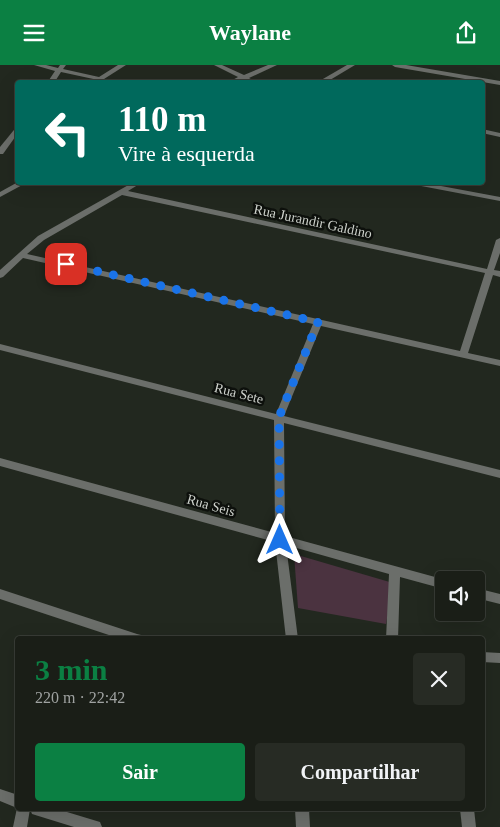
<!DOCTYPE html>
<html lang="pt">
<meta charset="utf-8">
<style>
:root{--surface:#1a1e17;--page:#272b24;--text:#f1f3f6;--muted:#9fa2a1;--line:#383c36;--accent:#0b8043}
body{margin:0;font-family:Georgia,serif;background:var(--page);color:var(--text);height:100vh;display:flex;flex-direction:column;font-size:19px;white-space:nowrap}
*{box-sizing:border-box;margin:0}
p{font-size:16px;color:var(--muted)}
.icon{flex:none;width:28px;height:28px;fill:none;stroke:currentColor;stroke-width:2;stroke-linecap:round;stroke-linejoin:round}
.map{position:relative;flex:1;overflow:hidden}
.panel{position:absolute;left:15px;top:571px;width:470px;height:175px;display:flex;flex-direction:column;background:var(--surface);border-radius:5px;box-shadow:0 5px 20px #0002,0 0 0 1px var(--line)}
.panel>*{flex:none}
.banner{position:absolute;left:15px;top:15px;width:470px;height:105px;border-radius:5px;box-shadow:0 5px 20px #0002,0 0 0 1px var(--line);background:#00695c;color:#fff;overflow:hidden}
.controls{position:absolute;left:435px;top:506px;display:grid;gap:10px}
.controls a{display:grid;place-items:center;width:50px;height:50px;border-radius:5px;background:var(--surface);box-shadow:0 5px 20px #0002,0 0 0 1px var(--line);font-size:25px}
.pin{position:absolute;display:grid;place-items:center;width:42px;height:42px;color:#fff;margin:-21px;border-radius:10px;box-shadow:0 2px 8px #0006}
.me{position:absolute;width:55px;margin:-28px;rotate:0deg;stroke-linejoin:round;filter:drop-shadow(0 0 4px #0008)}
.turn{display:flex;align-items:center;gap:18px;height:105px;padding:0 20px;font-size:22px}
.turn .icon{width:65px;height:65px;stroke-width:2.5}
.turn b{display:block;font-size:35px;line-height:42px}
.round{display:grid;place-items:center;flex:none;width:52px;height:52px;border-radius:5px;background:var(--page)}
.headline{display:flex;align-items:center;justify-content:space-between;height:85px;padding:0 20px}
h1{font-size:30px;font-weight:800;line-height:38px;color:var(--accent)}
.cta{display:flex;gap:10px;margin-top:auto;padding:10px 20px}
.cta a{flex:1;height:58px;border-radius:5px;background:var(--accent);color:#fff;font-size:20px;font-weight:800;line-height:58px;text-align:center}
.cta a+a{background:var(--page);color:var(--text)}
header{display:flex;justify-content:space-between;align-items:center;height:65px;padding:0 20px;background:var(--accent);color:#fff;font-size:22px;font-weight:800}
.map>svg:first-child{display:block}
.green{fill:#4b3340}
.lines{fill:none;stroke-linecap:round;stroke-linejoin:round}
.minor{fill:#6b6e6a;fill-rule:evenodd}
.route{stroke:#1a73e8;stroke-width:9;stroke-dasharray:0 16.2}
.labels{text-anchor:middle;stroke-width:5;stroke-linejoin:round;paint-order:stroke}
.street-label{font-size:14px;fill:#ced2cc;stroke:#0d100c}
</style>
<header><svg class="icon" aria-label="menu" viewBox="0 0 24 24"><path d="M4 6h16M4 12h16M4 18h16"/></svg>Waylane<svg class="icon" aria-label="share" viewBox="0 0 24 24"><path d="M12 15V3M7 8l5-5 5 5M5 13v7h14v-7"/></svg></header>
<div class="map">
<svg width="500" height="762" viewBox="0 0 500 762">
<rect width="100%" height="100%" fill="#22281f"/>
<polygon class="green" points="294,489 393,518 386,559 298,543"/>
<g class="lines">
<g class="minor">
<polygon points="34,0 46,0 58,3 60,0 66,0 63,4 99,12 118,0 126,0 104,14 107,18 100,18 98,15 61,7 54,18 47,18 55,6"/>
<polygon points="214,0 222,0 244,10 268,0 277,0 249,13 258,18 249,18 243,15 237,18 227,18 238,12"/>
<polygon points="347,0 355,0 325,18 316,18"/>
<polygon points="392,0 406,0 500,16 500,20 395,2"/>
<polygon points="18,60 18,68 3,89 0,89 0,82"/>
<polygon points="482,64 500,68 500,72 482,68"/>
<polygon points="18,117 26,118 0,132 0,127"/>
<path d="M132,118h9l-13,8 359,78 9,-29 4,-2v15l-6,17 6,1v6l-7,-2 -25,78 32,7v6l-179,-40 -37,90 216,54v8l-216,-55 1,113 161,44h-2v9l-44,-12 -2,62h-12l3,-65 -103,-29 12,94h-12l-11,-97 -275,-76v-8l275,75 -1,-113 -274,-70v-6l276,70 37,-90 -290,-66 -20,19 -3,1v-8l38,-34zM122,130l363,78 -25,78 -433,-97 17,-14z"/>
<polygon points="412,118 425,118 500,132 500,136 416,120"/>
<polygon points="476,523 500,529 500,539 476,533"/>
<polygon points="0,524 137,569 141,570 143,574 121,574 0,534"/>
<polygon points="482,587 500,588 500,598 482,597"/>
<polygon points="0,724 18,730 18,744 30,744 27,762 13,762 17,743 0,736"/>
<polygon points="30,744 57,744 100,757 102,762 74,762 32,749"/>
<polygon points="295,744 309,744 310,762 296,762"/>
<polygon points="460,744 474,744 476,762 462,762"/>
</g>
</g>
<g class="lines">
<polyline class="route" points="66,199 318,257 279,352 280,475"/>
</g>
<g class="labels">
<g class="street-label">
<text transform="translate(313 156) rotate(12)" y="5">Rua Jurandir Galdino</text>
<text transform="translate(239 328) rotate(14)" y="5">Rua Sete</text>
<text transform="translate(211 440) rotate(16)" y="5">Rua Seis</text>
</g>
</g>
</svg>
<div class="controls">
<a><svg class="icon" aria-label="sound" viewBox="0 0 24 24"><path d="M4 9h4l5-4v14l-5-4H4zM17 9q2 3 0 6"/></svg></a>
</div>
<div class="pin" style="left:66px;top:199px;background:#d93025"><svg class="icon" aria-label="arrive" viewBox="0 0 24 24"><path d="M6 21V4h12l-3 4 3 4H6"/></svg></div>
<svg class="me" style="left:280px;top:475px" viewBox="-20 -20 40 40"><path d="M0-17L14 15 0 8-14 15z" fill="#1a73e8" stroke="#fff" stroke-width="4"/></svg>
<div class="banner">
<div class="turn"><svg class="icon" aria-label="left" viewBox="0 0 24 24"><path d="M17 20v-9H6M10 6l-5 5 5 5"/></svg><div><b>110 m</b>Vire à esquerda</div></div>
</div>
<section class="panel">
<div class="headline"><div><h1>3 min</h1><p>220 m · 22:42</p></div><a class="round"><svg class="icon" aria-label="close" viewBox="0 0 24 24"><path d="M6 6l12 12M18 6L6 18"/></svg></a></div>
<div class="cta"><a>Sair</a><a>Compartilhar</a></div>
</section>
</div>
